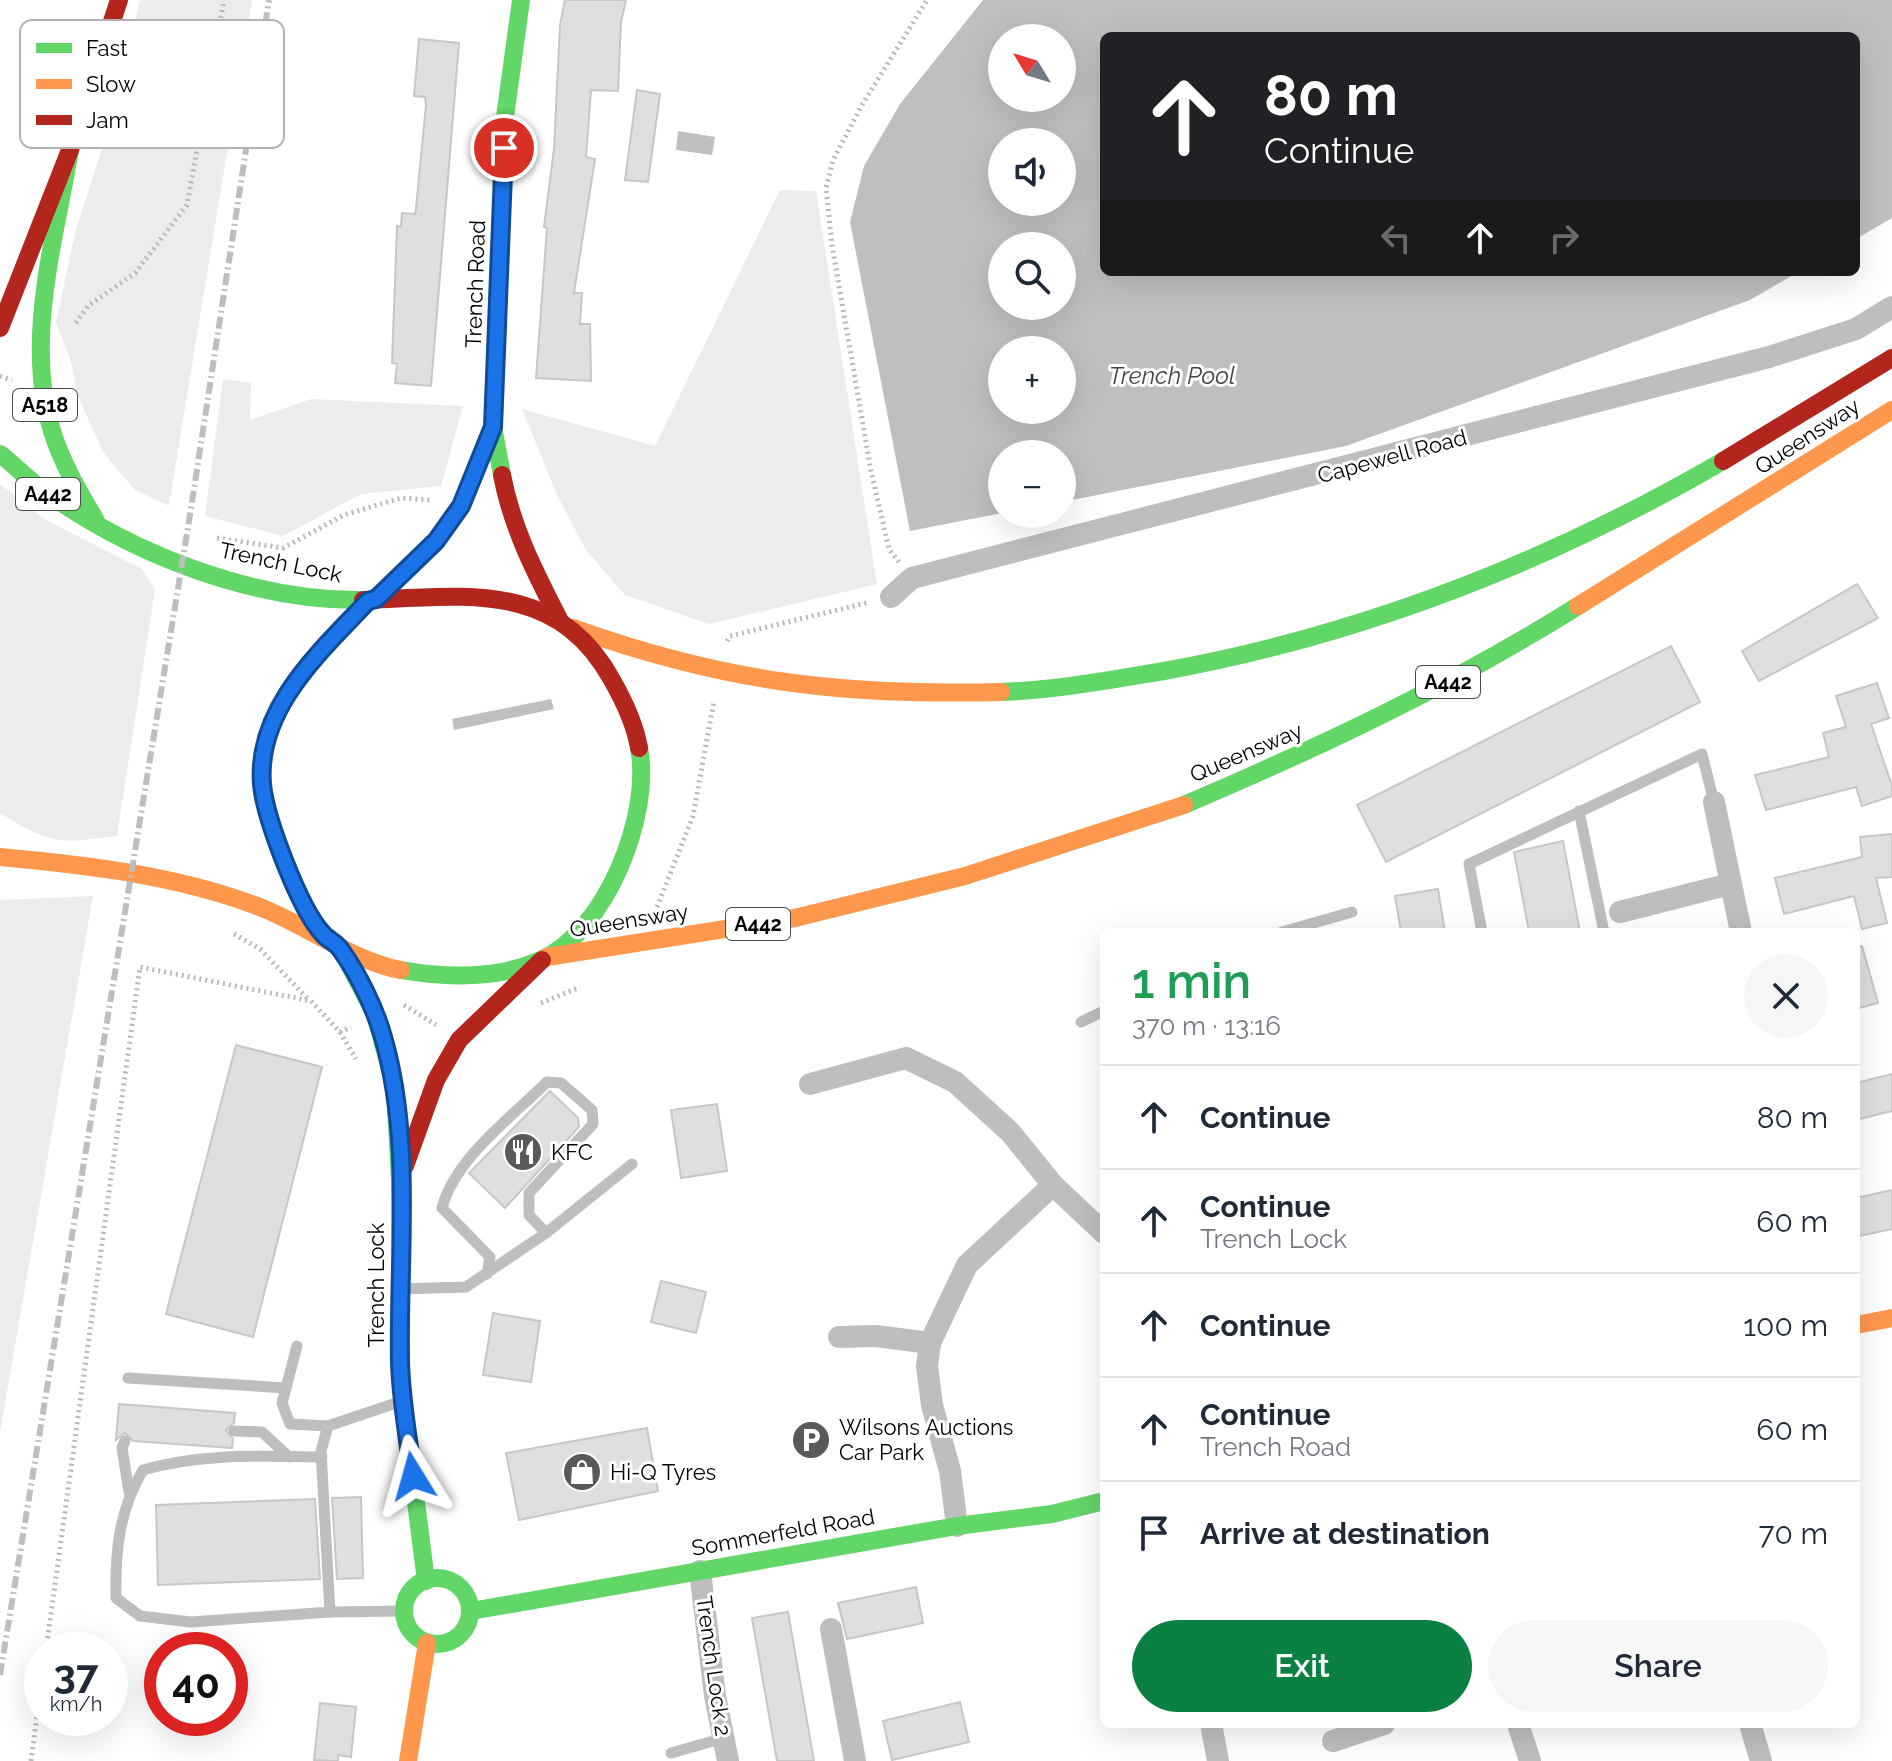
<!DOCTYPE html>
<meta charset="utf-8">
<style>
:root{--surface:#fff;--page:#f6f6f7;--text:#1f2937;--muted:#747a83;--line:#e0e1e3;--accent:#0b8043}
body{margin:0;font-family:Raleway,sans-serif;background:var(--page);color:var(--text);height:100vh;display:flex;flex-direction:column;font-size:30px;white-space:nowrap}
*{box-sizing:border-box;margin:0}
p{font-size:26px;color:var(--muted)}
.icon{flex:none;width:44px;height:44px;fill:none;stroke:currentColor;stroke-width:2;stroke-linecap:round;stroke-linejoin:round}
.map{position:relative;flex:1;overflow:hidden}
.sheet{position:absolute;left:1100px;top:928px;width:760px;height:800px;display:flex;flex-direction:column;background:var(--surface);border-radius:12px;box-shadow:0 8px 32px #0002}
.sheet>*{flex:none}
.banner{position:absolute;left:1100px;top:32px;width:760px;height:244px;border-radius:12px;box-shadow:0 8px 32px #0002;background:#202124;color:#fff;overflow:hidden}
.needle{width:52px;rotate:308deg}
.controls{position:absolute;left:988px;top:24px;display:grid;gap:16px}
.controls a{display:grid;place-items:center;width:88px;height:88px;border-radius:50%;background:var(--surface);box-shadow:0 8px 32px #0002;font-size:40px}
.speed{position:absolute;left:24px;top:1632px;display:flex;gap:16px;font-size:40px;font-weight:700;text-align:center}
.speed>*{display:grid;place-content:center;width:104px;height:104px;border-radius:50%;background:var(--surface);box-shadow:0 8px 32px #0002;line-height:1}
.speed small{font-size:20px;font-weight:400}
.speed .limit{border:12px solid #d22;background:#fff;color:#111}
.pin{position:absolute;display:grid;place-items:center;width:68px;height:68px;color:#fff;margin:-34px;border:4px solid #fff;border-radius:50%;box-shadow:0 2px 8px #0007}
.me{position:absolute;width:88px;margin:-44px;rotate:352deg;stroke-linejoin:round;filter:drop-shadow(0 0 6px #0008)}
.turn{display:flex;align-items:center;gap:28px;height:168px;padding:0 32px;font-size:36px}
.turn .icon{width:104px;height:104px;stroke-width:2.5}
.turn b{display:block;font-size:56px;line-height:68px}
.lanes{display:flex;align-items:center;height:76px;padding:0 32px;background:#0003;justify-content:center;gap:40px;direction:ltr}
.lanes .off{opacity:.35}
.round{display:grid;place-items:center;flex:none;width:84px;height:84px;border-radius:42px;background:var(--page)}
.head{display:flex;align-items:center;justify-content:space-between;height:136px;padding:0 32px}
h1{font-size:48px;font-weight:600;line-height:60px;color:#1e9e55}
.cta{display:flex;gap:16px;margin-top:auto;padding:16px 32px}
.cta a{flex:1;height:92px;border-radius:48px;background:var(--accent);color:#fff;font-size:32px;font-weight:600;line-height:92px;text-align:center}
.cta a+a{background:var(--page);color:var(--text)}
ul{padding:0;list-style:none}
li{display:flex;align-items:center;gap:24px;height:104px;padding:0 32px;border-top:2px solid var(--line)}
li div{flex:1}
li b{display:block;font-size:30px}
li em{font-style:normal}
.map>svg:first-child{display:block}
.green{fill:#ececec}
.water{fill:#bfbfbf;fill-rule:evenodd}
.building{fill:#dfdfdf;stroke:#c7c7c7;stroke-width:2}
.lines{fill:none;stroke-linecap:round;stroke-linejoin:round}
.path{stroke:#b9b9b9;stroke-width:5;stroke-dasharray:2 4;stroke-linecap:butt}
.lane{stroke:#bebebe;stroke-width:11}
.street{stroke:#bebebe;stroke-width:22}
.fast{stroke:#63d668;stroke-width:18}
.slow{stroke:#ff974d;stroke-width:18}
.jam{stroke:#b3261e;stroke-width:18}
.rail{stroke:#bebebe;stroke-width:6;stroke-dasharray:12 4 2 4;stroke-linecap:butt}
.route-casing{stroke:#114b97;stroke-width:20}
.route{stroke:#1a73e8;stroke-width:14}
.labels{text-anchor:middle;stroke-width:6;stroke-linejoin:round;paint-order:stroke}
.shield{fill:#fff;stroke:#4c4c4c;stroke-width:2}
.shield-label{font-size:20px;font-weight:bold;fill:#000}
.street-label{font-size:22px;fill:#000;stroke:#fff}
.poi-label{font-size:22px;fill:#000;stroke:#fff;text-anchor:start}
.water-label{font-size:24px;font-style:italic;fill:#444;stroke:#fff}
.key{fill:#fff;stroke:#b2b2b2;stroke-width:2}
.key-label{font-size:22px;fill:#000}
</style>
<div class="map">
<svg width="1892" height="1761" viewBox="0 0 1892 1761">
<rect width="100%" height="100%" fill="#fff"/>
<g class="green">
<polygon points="140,0 252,0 169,506 135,490 103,452 77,394 71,361 56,323 75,233 117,101"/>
<polygon points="780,190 816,191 877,584 709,624 625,595 586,550 557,495 522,409 655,446"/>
<polygon points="223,379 251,383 250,420 311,399 463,406 441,486 361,494 283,536 205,516"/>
<path d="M0,484l44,35 98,50 13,21 -38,246c-59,8 -66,8 -117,-23z"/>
<polygon points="93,896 0,1432 0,900"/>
</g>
<g class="water">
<path d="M983,0h909v218l-36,21v-203h-752v236h694l-48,28 -404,146 -284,56v-48h-60v59l-92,18 -60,-309 14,-56 36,-62zM1002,38h60v60h-60zM1002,142h60v60h-60zM1002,246h60v60h-60zM1002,350h60v60h-60z"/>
<polygon points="678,131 715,137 712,155 676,150"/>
<polygon points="551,699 554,709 454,730 452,719"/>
</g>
<g class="building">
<polygon points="565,0 626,0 621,22 618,91 591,90 586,157 595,159 574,293 582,293 580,324 590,324 591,381 536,378 547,228 544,227 554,149 560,25"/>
<polygon points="419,39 459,43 431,386 395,383 397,364 392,363 397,226 401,227 402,213 415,214 416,208 426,105 425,97 414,96"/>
<polygon points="637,90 660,94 648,182 625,180"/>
<polygon points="1857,584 1878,618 1759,681 1742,651"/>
<polygon points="1671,646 1700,702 1386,862 1357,805"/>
<polygon points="1877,683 1889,718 1871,724 1892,786 1892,796 1862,806 1856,787 1766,810 1755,775 1829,757 1823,733 1846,727 1836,696"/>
<polygon points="1892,834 1892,877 1876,878 1887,923 1862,929 1854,896 1784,914 1775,878 1862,857 1860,837"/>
<polygon points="1563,841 1580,932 1529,932 1514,852"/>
<polygon points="1438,889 1445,932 1401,932 1395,896"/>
<polygon points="1862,946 1878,1003 1856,1009 1856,947"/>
<polygon points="236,1045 322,1067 253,1337 166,1314"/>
<polygon points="1892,1074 1892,1111 1856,1120 1856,1083"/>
<polygon points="550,1091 578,1118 579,1127 505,1208 469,1173"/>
<polygon points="717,1104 727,1171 681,1178 671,1110"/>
<polygon points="1892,1190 1892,1229 1859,1236 1856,1198"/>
<polygon points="661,1281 706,1292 696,1333 651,1322"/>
<polygon points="493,1313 540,1321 531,1382 483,1375"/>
<polygon points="119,1404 235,1413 234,1423 226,1430 233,1439 232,1448 133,1441 125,1433 116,1440"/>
<polygon points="647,1428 658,1491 519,1520 506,1453"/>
<polygon points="361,1497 363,1578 337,1579 332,1498"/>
<polygon points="315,1499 320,1579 158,1585 156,1505"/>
<polygon points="916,1587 923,1623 847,1639 838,1603"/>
<polygon points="788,1612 814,1761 777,1761 752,1618"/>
<polygon points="960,1702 969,1742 892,1760 883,1721"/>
<polygon points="320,1703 356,1707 351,1757 338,1755 338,1761 314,1760"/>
</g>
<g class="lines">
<g class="path">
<polyline points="76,323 88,306 135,273 187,205 224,0"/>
<polyline points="0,376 12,380"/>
<polyline points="217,538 283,548 344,515 401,498 431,500"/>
<polyline points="899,562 889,549 871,471 832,245 826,188 833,160 862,105 927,0"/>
<polyline points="727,641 730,636 870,602"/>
<polyline points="657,907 693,816 714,701"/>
<polyline points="234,934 260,949 310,1001"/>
<polyline points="541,1003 580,987"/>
<polyline points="404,1005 436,1025"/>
<polyline points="340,1032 356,1059"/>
<polyline points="46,1650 140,967 311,1001 340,1032 351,1027"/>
<polyline points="31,1761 42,1679"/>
</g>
<g class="lane">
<polyline points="1579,811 1604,932"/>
<path d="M312,916c-77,-145 -62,-190 47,-305"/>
<polyline points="1282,932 1352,912"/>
<polyline points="1482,932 1469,864 1702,754 1714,802"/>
<polyline points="1081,1022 1104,1011"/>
<path d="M487,1274l3,-17 -48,-49c13,-50 70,-91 105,-126l14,1 31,27 1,14 -64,69v22l17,18"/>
<polyline points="402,1289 466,1287 546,1233 632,1164"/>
<polyline points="297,1346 282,1403 290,1424 328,1426"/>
<polyline points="128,1378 286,1388"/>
<polyline points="234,1431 262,1432 289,1457"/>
<polyline points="125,1441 122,1448 129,1492"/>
<path d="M322,1457c-60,-1 -122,-4 -179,13 -24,40 -28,82 -27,128l24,18 51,6 139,-10 74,-1"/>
<polyline points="330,1612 321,1451 328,1426 402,1401"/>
<polyline points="671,1753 724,1738"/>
</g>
<g class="street">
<polyline points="891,597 912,578 1769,357 1856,329 1892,307"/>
<polyline points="1714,802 1741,932"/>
<polyline points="1620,912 1730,884"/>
<polyline points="810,1084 906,1058 955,1082 1010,1132 1053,1185 1104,1233"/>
<polyline points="839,1337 876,1336 930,1343"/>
<polyline points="957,1526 950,1471 932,1405 927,1366 930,1343 967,1265 1053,1185"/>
<polyline points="700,1571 715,1696 728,1761"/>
<polyline points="831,1629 855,1761"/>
<polyline points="1211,1724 1218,1761"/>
<polyline points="1518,1724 1530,1761"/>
<polyline points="1750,1724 1761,1761"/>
<polyline points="1333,1741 1384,1724"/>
</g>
<g class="fast">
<path d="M70,150c-15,89 -46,191 -18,281 10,32 26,59 43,88"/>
<path d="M0,454c16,12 30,28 47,39 89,63 207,108 316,107"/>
<polyline points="502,475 493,427 505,117 521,0"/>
<polyline points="376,599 436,541 461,506 493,427"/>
<path d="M1001,692c55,-2 109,-12 163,-21 198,-36 385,-109 559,-210"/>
<path d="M1184,805c136,-58 268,-120 394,-199"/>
<polyline points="340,947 375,1014 395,1087 400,1180 401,1384 426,1581"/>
<path d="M401,970c45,8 98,9 140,-10 65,-29 111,-145 98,-212"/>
<circle cx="437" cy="1611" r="33"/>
<polyline points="471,1611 957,1526 1052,1514 1104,1501"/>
</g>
<g class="slow">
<polyline points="1578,606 1892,410"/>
<path d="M573,628c151,54 269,68 428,64"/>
<path d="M0,857c86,8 175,18 257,49 48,18 95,55 144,64"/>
<polyline points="547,957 795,918 965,876 1184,805"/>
<polyline points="1856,1325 1892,1318"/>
<polyline points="408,1761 427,1643"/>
</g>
<g class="jam">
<polyline points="0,328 70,150 119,0"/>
<polyline points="1723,461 1892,358"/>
<path d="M502,475c10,53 33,97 57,144"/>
<path d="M363,600c99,-3 193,-22 249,80 12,21 23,44 27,68"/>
<polyline points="405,1166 436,1080 459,1040 542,960"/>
</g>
<polyline class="rail" points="0,1675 190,515 269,0"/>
</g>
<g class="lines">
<g class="route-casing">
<path id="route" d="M413,1476c-5,-38 -12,-76 -13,-114 -2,-107 13,-222 -17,-325 -8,-29 -25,-63 -42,-87 -4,-7 -13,-10 -18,-16 -23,-24 -58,-116 -61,-150 -6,-76 59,-133 106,-183l8,-2 60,-58 25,-35 32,-79 11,-279"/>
</g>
<use href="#route" class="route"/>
</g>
<defs>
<g id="restaurant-disc" transform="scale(2)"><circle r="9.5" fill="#595959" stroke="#fff"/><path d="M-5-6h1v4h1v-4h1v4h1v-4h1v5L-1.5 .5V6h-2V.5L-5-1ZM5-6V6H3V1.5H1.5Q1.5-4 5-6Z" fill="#fff"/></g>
<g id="parking-disc" transform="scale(2)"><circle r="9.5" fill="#595959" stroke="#fff"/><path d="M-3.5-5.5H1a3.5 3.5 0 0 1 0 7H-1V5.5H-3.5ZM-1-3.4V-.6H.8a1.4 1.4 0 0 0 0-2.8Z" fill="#fff"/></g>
<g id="shop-disc" transform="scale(2)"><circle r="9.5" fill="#595959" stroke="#fff"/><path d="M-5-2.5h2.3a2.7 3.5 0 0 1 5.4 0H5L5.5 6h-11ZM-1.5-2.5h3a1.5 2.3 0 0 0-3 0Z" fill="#fff"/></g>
</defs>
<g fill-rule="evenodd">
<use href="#restaurant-disc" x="523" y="1152"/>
<use href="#parking-disc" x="811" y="1440"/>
<use href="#shop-disc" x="582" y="1472"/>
</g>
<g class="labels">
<g class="shield">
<rect x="13" y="389" width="64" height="32" rx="6"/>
<rect x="16" y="478" width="64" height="32" rx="6"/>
<rect x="1416" y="666" width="64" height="32" rx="6"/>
<rect x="726" y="908" width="64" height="32" rx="6"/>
</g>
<g class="shield-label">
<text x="45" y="412">A518</text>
<text x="48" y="501">A442</text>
<text x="1448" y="689">A442</text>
<text x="758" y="931">A442</text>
</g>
<g class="street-label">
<text transform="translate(475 284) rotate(-88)" y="8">Trench Road</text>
<text transform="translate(1807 436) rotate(-33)" y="8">Queensway</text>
<text transform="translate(1392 456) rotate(-15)" y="8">Capewell Road</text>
<text transform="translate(281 562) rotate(12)" y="8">Trench Lock</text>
<text transform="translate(1246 752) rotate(-23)" y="8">Queensway</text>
<text transform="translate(629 920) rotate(-9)" y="8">Queensway</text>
<text transform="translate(376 1285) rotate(-90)" y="8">Trench Lock</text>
<text transform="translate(783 1532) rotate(-10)" y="8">Sommerfeld Road</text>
<text transform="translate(714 1666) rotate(82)" y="8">Trench Lock 2</text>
</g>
<g class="poi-label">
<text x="551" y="1160">KFC</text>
<text x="839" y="1435">Wilsons Auctions<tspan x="839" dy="25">Car Park</tspan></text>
<text x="610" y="1480">Hi-Q Tyres</text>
</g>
<g class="water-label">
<text x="1172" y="384">Trench Pool</text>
</g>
</g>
<rect x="20" y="20" width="264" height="128" rx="12" class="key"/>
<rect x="36" y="43" width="36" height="10" fill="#63d668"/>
<rect x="36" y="79" width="36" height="10" fill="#ff974d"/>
<rect x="36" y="115" width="36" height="10" fill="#b3261e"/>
<g class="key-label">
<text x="86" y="56">Fast</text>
<text x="86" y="92">Slow</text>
<text x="86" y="128">Jam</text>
</g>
</svg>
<div class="controls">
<a><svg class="needle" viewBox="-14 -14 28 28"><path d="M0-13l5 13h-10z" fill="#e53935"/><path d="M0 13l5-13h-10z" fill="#747a83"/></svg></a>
<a><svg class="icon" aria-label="sound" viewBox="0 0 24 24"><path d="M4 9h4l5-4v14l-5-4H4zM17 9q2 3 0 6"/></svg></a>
<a><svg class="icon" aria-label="search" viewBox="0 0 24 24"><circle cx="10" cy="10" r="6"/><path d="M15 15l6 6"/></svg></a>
<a>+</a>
<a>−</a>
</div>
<div class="speed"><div>37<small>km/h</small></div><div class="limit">40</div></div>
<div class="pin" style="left:504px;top:148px;background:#d93025"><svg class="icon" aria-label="arrive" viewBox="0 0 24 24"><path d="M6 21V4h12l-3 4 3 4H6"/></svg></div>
<svg class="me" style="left:413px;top:1476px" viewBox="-20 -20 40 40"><path d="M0-17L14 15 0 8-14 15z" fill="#1a73e8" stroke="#fff" stroke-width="4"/></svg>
<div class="banner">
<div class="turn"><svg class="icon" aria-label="ahead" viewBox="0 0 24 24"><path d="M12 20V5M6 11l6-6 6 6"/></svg><div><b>80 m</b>Continue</div></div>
<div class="lanes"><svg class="icon off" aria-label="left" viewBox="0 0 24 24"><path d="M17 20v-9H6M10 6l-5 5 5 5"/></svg><svg class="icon" aria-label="ahead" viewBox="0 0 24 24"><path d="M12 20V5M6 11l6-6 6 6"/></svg><svg class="icon off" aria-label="right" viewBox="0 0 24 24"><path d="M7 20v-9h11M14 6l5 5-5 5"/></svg></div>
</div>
<section class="sheet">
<div class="head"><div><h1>1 min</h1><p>370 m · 13:16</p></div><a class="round"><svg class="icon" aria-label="close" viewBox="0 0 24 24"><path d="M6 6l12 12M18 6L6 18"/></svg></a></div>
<ul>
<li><svg class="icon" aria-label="ahead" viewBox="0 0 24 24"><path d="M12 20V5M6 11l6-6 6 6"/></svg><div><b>Continue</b></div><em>80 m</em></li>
<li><svg class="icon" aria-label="ahead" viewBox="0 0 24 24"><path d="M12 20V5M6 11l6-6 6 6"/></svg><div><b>Continue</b><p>Trench Lock</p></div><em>60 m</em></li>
<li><svg class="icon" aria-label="ahead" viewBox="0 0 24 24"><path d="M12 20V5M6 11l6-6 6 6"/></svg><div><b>Continue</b></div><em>100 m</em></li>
<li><svg class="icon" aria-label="ahead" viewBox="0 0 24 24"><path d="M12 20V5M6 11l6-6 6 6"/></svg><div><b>Continue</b><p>Trench Road</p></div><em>60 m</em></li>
<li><svg class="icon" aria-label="arrive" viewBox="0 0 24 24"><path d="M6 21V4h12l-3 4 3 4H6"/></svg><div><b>Arrive at destination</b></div><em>70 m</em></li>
</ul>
<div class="cta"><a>Exit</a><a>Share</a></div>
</section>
</div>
